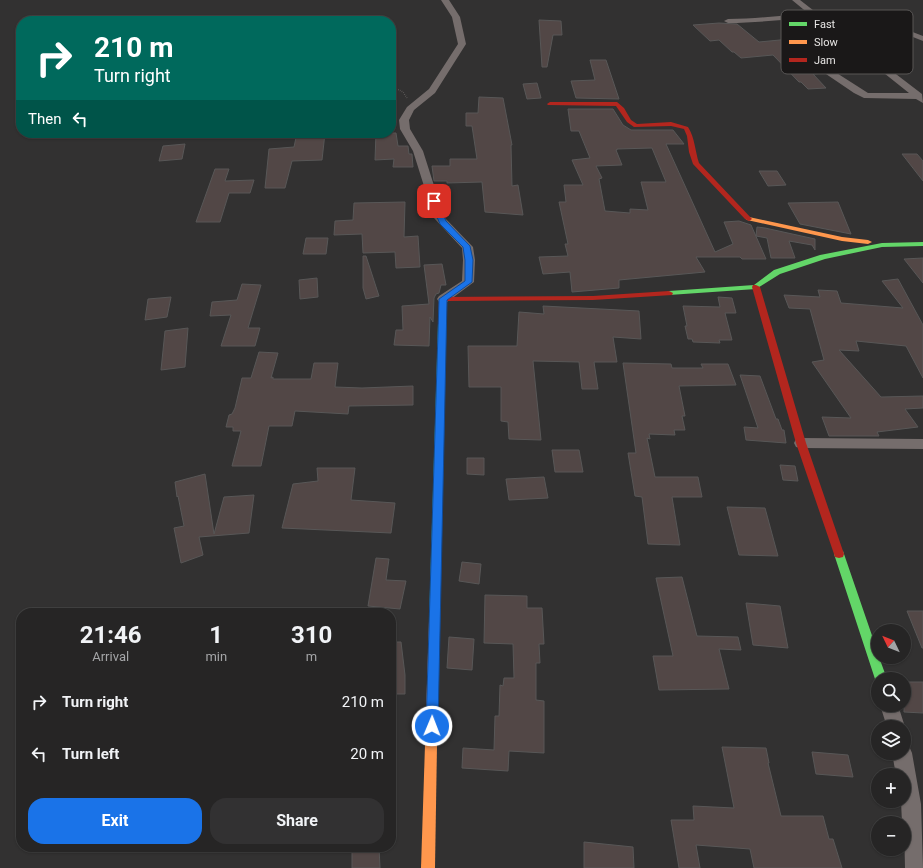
<!DOCTYPE html>
<meta charset="utf-8">
<style>
:root{--surface:#262525;--page:#323132;--text:#f1f3f6;--muted:#a4a5a7;--line:#424242;--accent:#1a73e8}
body{margin:0;font-family:Roboto,sans-serif;background:var(--page);color:var(--text);height:100vh;display:flex;flex-direction:column;font-size:15px;white-space:nowrap}
*{box-sizing:border-box;margin:0}
p{font-size:13px;color:var(--muted)}
.icon{flex:none;width:22px;height:22px;fill:none;stroke:currentColor;stroke-width:2;stroke-linecap:round;stroke-linejoin:round}
.map{position:relative;flex:1;overflow:hidden}
.side{position:absolute;left:16px;top:608px;width:380px;height:244px;display:flex;flex-direction:column;background:var(--surface);border-radius:16px;box-shadow:0 1px 3px #0004,0 0 0 1px var(--line)}
.side>*{flex:none}
.top-card{position:absolute;left:16px;top:16px;width:380px;height:122px;border-radius:16px;box-shadow:0 1px 3px #0004,0 0 0 1px var(--line);background:#00695c;color:#fff;overflow:hidden}
.needle{width:26px;rotate:313deg}
.buttons{position:absolute;left:871px;top:624px;display:grid;gap:8px}
.buttons a{display:grid;place-items:center;width:40px;height:40px;border-radius:50%;background:var(--surface);box-shadow:0 1px 3px #0004,0 0 0 1px var(--line);font-size:20px}
.pin{position:absolute;display:grid;place-items:center;width:34px;height:34px;color:#fff;margin:-17px;border-radius:8px;box-shadow:0 2px 6px #0006}
.me{position:absolute;width:44px;margin:-22px;rotate:1deg;stroke-linejoin:round;filter:drop-shadow(0 0 3px #0008)}
.turn{display:flex;align-items:center;gap:14px;height:84px;padding:0 12px;font-size:18px}
.turn .icon{width:52px;height:52px;stroke-width:2.5}
.turn b{display:block;font-size:28px;line-height:34px}
.then{display:flex;align-items:center;height:38px;padding:0 12px;background:#0003;gap:8px;font-size:15px}
.eta{display:flex;justify-content:space-evenly;align-items:center;height:68px;text-align:center}
.eta b{font-size:24px;font-weight:700;line-height:28px}
.cta{display:flex;gap:8px;margin-top:auto;padding:8px 12px}
.cta a{flex:1;height:46px;border-radius:16px;background:var(--accent);color:#fff;font-size:16px;font-weight:700;line-height:46px;text-align:center}
.cta a+a{background:var(--page);color:var(--text)}
ul{padding:0;list-style:none}
li{display:flex;align-items:center;gap:12px;height:52px;padding:0 12px}
li div{flex:1}
li b{display:block;font-size:15px}
li em{font-style:normal}
.map>svg:first-child{display:block}
.building{fill:#524746;stroke:#585757;fill-rule:evenodd}
.lines{fill:none;stroke-linecap:round;stroke-linejoin:round}
.path{stroke:#706b6a;stroke-width:1.5;stroke-dasharray:0.5 1.5;stroke-linecap:butt}
.street{fill:#756d6c;fill-rule:evenodd}
.fast{fill:#63d668;fill-rule:evenodd}
.slow{fill:#ff974d;fill-rule:evenodd}
.jam{fill:#b3261e;fill-rule:evenodd}
.route{fill:#1a73e8;stroke:#114b97}
.key{fill:#1a1818;stroke:#585655;stroke-width:1}
.key-label{font-size:11px;fill:#e7e5e4}
</style>
<div class="map">
<svg width="923" height="868" viewBox="0 0 923 868">
<rect width="100%" height="100%" fill="#323131"/>
<g class="building">
<polygon points="539,20 561,21 562,35 553,35 547,67 542,67"/>
<polygon points="719,23 737,24 759,42 822,36 842,52 854,51 879,71 859,72 857,70 838,72 832,68 826,68 824,73 813,74 826,88 808,89 801,82 799,82 773,55 741,58 734,52 732,52 719,40 710,41 693,25"/>
<polygon points="590,60 606,60 619,99 576,98 571,81 595,80"/>
<polygon points="537,83 541,98 527,99 523,84"/>
<polygon points="479,97 503,98 512,145 511,145 512,186 518,185 523,215 485,212 482,182 447,183 447,181 434,181 432,166 450,166 450,159 477,159 472,126 466,126 466,113 478,113"/>
<path d="M568,109h45l10,16 8,5h42l11,14h-18l49,108 18,-8 -9,-22 15,-1 12,4 15,34h-24l-2,-2h-44l9,15 -86,8v8l-47,4 -2,-20 -27,2 -4,-17 29,-1 -3,-12h3l-9,-42h7l-2,-17h19l-11,-25 18,-2 -11,-27h-8zM652,148l14,34h-25l7,28 -18,-1v4l-25,-2 -6,-32 3,-1 -6,-12 26,-1 -6,-15h1v-1z"/>
<polygon points="297,133 325,133 322,160 292,161 285,188 265,188 269,149 294,147"/>
<polygon points="376,133 396,133 398,146 408,146 409,154 412,154 413,167 393,167 394,159 375,160"/>
<polygon points="185,144 182,159 159,161 163,146"/>
<polygon points="902,154 917,154 923,161 923,181"/>
<polygon points="215,169 229,169 225,181 254,180 250,193 229,193 220,222 196,222"/>
<polygon points="759,171 777,171 786,185 768,186"/>
<polygon points="405,202 404,237 418,236 420,267 396,268 395,252 363,253 362,234 334,235 335,221 353,220 354,203"/>
<polygon points="838,202 851,234 800,224 788,203"/>
<polygon points="757,227 765,228 815,239 815,250 812,245 789,241 795,258 771,258 767,238 756,236"/>
<polygon points="306,238 328,238 326,254 303,254"/>
<polygon points="363,256 366,256 379,296 366,299 363,288"/>
<polygon points="923,258 923,283 904,259"/>
<polygon points="442,264 446,285 441,285 439,293 436,294 434,298 433,322 430,317 429,346 394,345 396,330 403,330 402,306 429,304 424,265"/>
<polygon points="317,278 318,297 300,299 299,280"/>
<polygon points="898,279 923,325 923,378 906,346 856,341 859,351 839,350 881,397 923,396 923,408 905,409 918,427 877,432 879,436 829,436 822,417 851,418 812,362 824,360 810,309 789,308 784,295 820,297 818,290 837,291 841,303 903,308 882,281"/>
<polygon points="242,284 261,285 248,328 260,328 255,346 221,346 231,315 210,316 212,302 237,300"/>
<polygon points="171,297 167,317 145,320 148,299"/>
<polygon points="718,297 732,298 736,313 725,313 732,340 719,340 720,343 693,342 692,339 688,339 685,326 687,326 683,306 720,307"/>
<polygon points="543,306 639,311 641,339 613,337 617,362 594,362 598,389 582,389 579,362 533,361 541,440 509,439 508,422 501,421 501,387 469,387 468,346 517,346 519,312 544,314"/>
<polygon points="188,328 185,367 161,370 165,331"/>
<polygon points="259,352 278,353 271,378 273,377 273,379 311,379 314,363 338,363 335,387 362,388 413,386 413,405 349,406 348,414 295,411 292,426 269,426 261,466 232,466 241,431 233,431 233,427 226,427 229,415 232,414 235,408 242,378 251,378"/>
<polygon points="623,363 671,364 672,368 703,368 701,364 728,364 736,385 679,386 685,416 682,416 685,430 674,430 675,435 649,434 650,439 647,438 655,477 698,477 702,497 672,497 680,545 648,544 642,497 635,496 628,453 636,453"/>
<polygon points="740,375 760,376 776,419 778,419 782,430 784,430 786,443 746,440 744,427 758,428"/>
<polygon points="552,450 579,450 583,472 555,472"/>
<polygon points="467,458 484,458 484,475 467,474"/>
<polygon points="780,465 795,466 798,481 783,480"/>
<polygon points="317,468 355,468 351,500 395,503 391,533 282,528 293,484 318,481"/>
<polygon points="205,474 214,534 224,497 254,495 249,533 199,537 203,555 181,563 174,528 184,526 178,496 177,497 175,482"/>
<polygon points="544,477 548,498 509,500 506,479"/>
<polygon points="727,507 765,508 778,556 739,555"/>
<polygon points="376,558 389,559 386,580 406,581 400,609 368,606"/>
<polygon points="462,562 481,564 479,584 459,581"/>
<polygon points="682,577 697,636 738,637 741,650 719,649 729,689 659,690 653,656 673,656 656,578"/>
<polygon points="485,595 527,596 527,608 542,608 544,644 539,644 540,663 536,663 536,700 544,701 544,753 509,751 508,771 462,768 463,748 494,750 495,716 499,716 500,685 503,686 504,678 514,678 513,644 484,643"/>
<polygon points="746,603 780,606 788,648 753,645"/>
<polygon points="907,611 923,611 923,648 922,648"/>
<polygon points="449,637 474,639 472,670 447,668"/>
<polygon points="394,642 401,642 405,675 405,694 392,694 393,675 391,676 391,661 393,661"/>
<polygon points="904,682 923,682 923,713 904,712"/>
<polygon points="722,747 766,748 769,763 768,763 781,816 823,816 829,839 833,839 842,868 754,868 750,849 696,845 700,868 679,868 671,820 694,820 693,806 734,808"/>
<polygon points="812,752 848,755 853,777 816,774"/>
<polygon points="584,842 633,847 634,868 584,868"/>
<polygon points="352,847 379,847 380,868 352,868"/>
</g>
<g class="lines">
<polyline class="path" points="391,86 403,92 407,98"/>
<g class="street">
<polygon points="441,0 449,0 460,17 466,44 435,93 414,110 409,120 410,129 423,151 444,217 473,247 475,260 474,282 447,302 439,302 437,299 439,296 462,281 463,260 462,248 434,218 413,151 400,129 399,120 407,107 429,89 458,44 452,17"/>
<path d="M792,0h8l18,14 58,4 47,18v5l-48,-19 -51,-3 98,75 1,9 -7,-4 -52,-1 -10,-5 -28,-19 -1,-2 1,-2h6l36,23h41l-94,-75c-29,1 -58,5 -87,5l-4,-2 4,-2c27,0 54,-4 81,-5z"/>
<polygon points="801,438 923,439 923,449 801,448 796,447 794,443 796,439"/>
<polygon points="880,705 898,705 905,727 904,730 904,727 887,727"/>
<polygon points="904,744 909,746 912,753 921,804 923,868 905,868 904,823 902,823 901,801 904,801 904,775 896,775 892,753 904,753"/>
</g>
<g class="fast">
<polygon points="923,242 923,246 882,247 825,259 780,274 756,289 669,295 665,293 669,291 754,285 774,270 820,255 882,243"/>
<polygon points="442,321 446,324 439,622 438,625 434,627 430,625 429,622 438,324"/>
<polygon points="839,550 843,551 844,554 878,653 878,657 879,657 887,679 878,679 878,683 875,679 834,554 835,551"/>
</g>
<g class="slow">
<polygon points="749,217 842,237 868,240 872,242 868,244 842,241 747,220 746,219"/>
<polygon points="434,617 438,619 439,622 435,868 421,868 429,622 430,619"/>
</g>
<g class="jam">
<path d="M550,102h67l7,6 7,12 6,4 34,-2 17,5c7,11 7,24 11,36l53,56 -3,2 -4,-2 -52,-55 -4,-12 -2,-16 -3,-7 -13,-3 -37,1 -7,-5 -11,-16 -68,-1 -1,-1z"/>
<polygon points="753,285 756,285 760,287 806,443 844,554 843,557 839,558 835,557 834,554 796,443 752,287"/>
<polygon points="669,291 673,293 672,295 593,300 447,301 446,324 442,327 438,324 439,299 443,297 593,296"/>
</g>
</g>
<polygon class="route" points="431,199 436,199 446,221 470,246 473,260 472,282 447,300 438,726 436,730 432,732 427,730 426,726 439,299 465,281 465,260 463,247 440,224 430,201"/>
<rect x="781" y="10" width="132" height="64" rx="6" class="key"/>
<rect x="789" y="22" width="18" height="4" fill="#63d668"/>
<rect x="789" y="40" width="18" height="4" fill="#ff974d"/>
<rect x="789" y="58" width="18" height="4" fill="#b3261e"/>
<g class="key-label">
<text x="814" y="28">Fast</text>
<text x="814" y="46">Slow</text>
<text x="814" y="64">Jam</text>
</g>
</svg>
<div class="buttons">
<a><svg class="needle" viewBox="-14 -14 28 28"><path d="M0-13l5 13h-10z" fill="#e53935"/><path d="M0 13l5-13h-10z" fill="#a4a5a7"/></svg></a>
<a><svg class="icon" aria-label="search" viewBox="0 0 24 24"><circle cx="10" cy="10" r="6"/><path d="M15 15l6 6"/></svg></a>
<a><svg class="icon" aria-label="layers" viewBox="0 0 24 24"><path d="M12 4l9 5-9 5-9-5zM3 14l9 5 9-5"/></svg></a>
<a>+</a>
<a>−</a>
</div>
<div class="pin" style="left:434px;top:201px;background:#d93025"><svg class="icon" aria-label="arrive" viewBox="0 0 24 24"><path d="M6 21V4h12l-3 4 3 4H6"/></svg></div>
<svg class="me" style="left:432px;top:726px" viewBox="-20 -20 40 40"><circle r="17" fill="#1a73e8" stroke="#fff" stroke-width="3"/><path d="M0-11L8 9 0 5-8 9z" fill="#fff"/></svg>
<div class="top-card">
<div class="turn"><svg class="icon" aria-label="right" viewBox="0 0 24 24"><path d="M7 20v-9h11M14 6l5 5-5 5"/></svg><div><b>210 m</b>Turn right</div></div>
<div class="then">Then<svg class="icon" aria-label="left" viewBox="0 0 24 24"><path d="M17 20v-9H6M10 6l-5 5 5 5"/></svg></div>
</div>
<section class="side">
<div class="eta">
<div><b>21:46</b><p>Arrival</p></div>
<div><b>1</b><p>min</p></div>
<div><b>310</b><p>m</p></div>
</div>
<ul>
<li><svg class="icon" aria-label="right" viewBox="0 0 24 24"><path d="M7 20v-9h11M14 6l5 5-5 5"/></svg><div><b>Turn right</b></div><em>210 m</em></li>
<li><svg class="icon" aria-label="left" viewBox="0 0 24 24"><path d="M17 20v-9H6M10 6l-5 5 5 5"/></svg><div><b>Turn left</b></div><em>20 m</em></li>
</ul>
<div class="cta"><a>Exit</a><a>Share</a></div>
</section>
</div>
